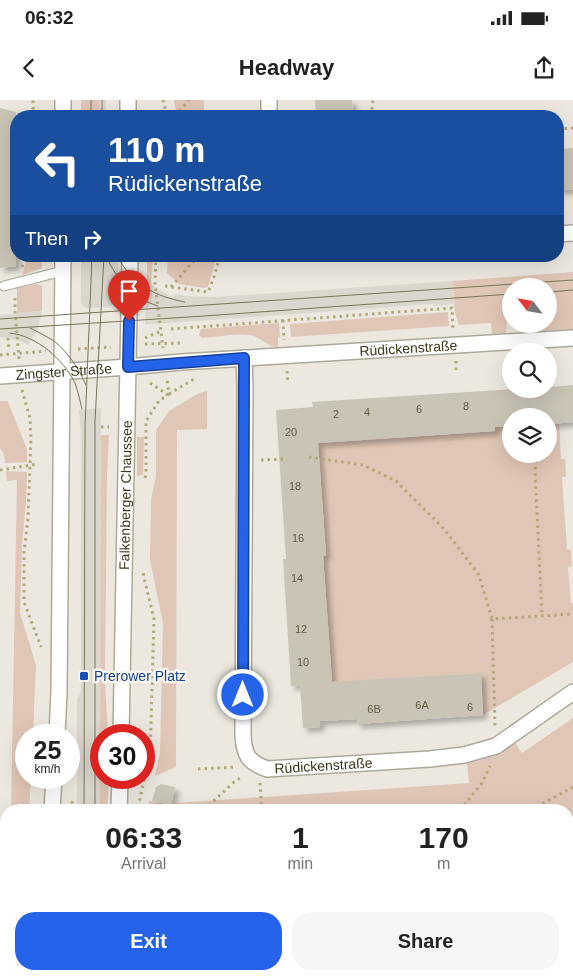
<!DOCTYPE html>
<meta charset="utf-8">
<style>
:root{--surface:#fff;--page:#f6f6f6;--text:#222;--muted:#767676;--accent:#2563eb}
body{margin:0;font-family:Arial,sans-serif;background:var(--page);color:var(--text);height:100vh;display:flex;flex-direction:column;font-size:19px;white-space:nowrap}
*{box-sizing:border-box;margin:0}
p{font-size:16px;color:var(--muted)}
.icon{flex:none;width:28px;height:28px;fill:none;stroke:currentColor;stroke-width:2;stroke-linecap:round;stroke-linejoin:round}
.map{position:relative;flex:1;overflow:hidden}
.details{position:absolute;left:0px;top:704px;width:574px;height:176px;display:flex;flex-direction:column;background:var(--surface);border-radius:20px 20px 0 0;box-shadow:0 5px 20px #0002}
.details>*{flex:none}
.top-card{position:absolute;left:10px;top:10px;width:554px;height:152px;border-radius:20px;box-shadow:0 5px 20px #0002;background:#1a4fa0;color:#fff;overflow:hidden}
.needle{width:32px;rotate:301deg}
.tools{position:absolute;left:502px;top:178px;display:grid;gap:10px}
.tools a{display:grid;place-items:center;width:55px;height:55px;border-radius:50%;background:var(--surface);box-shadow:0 5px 20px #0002;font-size:25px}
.speed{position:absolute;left:15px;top:624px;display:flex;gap:10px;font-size:25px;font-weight:700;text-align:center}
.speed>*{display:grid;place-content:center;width:65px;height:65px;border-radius:50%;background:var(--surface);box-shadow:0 5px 20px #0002;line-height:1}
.speed small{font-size:12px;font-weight:400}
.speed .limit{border:8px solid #d22;background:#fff;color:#111}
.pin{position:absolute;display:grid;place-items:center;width:42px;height:42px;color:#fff;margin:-51px -21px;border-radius:50% 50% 50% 0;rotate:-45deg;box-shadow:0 0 5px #0007}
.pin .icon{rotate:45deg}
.me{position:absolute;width:55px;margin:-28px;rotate:0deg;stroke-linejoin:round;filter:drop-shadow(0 0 4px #0008)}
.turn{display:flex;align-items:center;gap:18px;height:105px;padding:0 15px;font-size:22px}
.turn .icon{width:65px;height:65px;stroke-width:2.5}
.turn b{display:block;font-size:35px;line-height:42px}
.then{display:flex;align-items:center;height:48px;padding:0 15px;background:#0003;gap:10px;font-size:19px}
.eta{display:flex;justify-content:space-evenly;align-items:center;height:85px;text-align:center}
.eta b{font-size:30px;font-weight:700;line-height:35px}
.cta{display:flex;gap:10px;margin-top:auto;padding:10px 15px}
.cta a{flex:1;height:58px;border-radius:20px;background:var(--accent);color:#fff;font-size:20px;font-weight:700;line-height:58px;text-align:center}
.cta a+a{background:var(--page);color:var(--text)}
.status{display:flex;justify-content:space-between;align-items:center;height:35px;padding:0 25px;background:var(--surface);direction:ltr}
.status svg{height:14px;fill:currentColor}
header{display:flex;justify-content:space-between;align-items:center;height:65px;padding:0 15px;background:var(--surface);font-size:22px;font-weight:700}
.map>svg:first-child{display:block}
.built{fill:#dcd7cd}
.green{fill:#e0c6b6}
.building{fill:#cac4b7;filter:url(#shadow)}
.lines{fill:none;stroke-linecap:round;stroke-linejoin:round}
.service-casing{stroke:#ada99a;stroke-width:11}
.minor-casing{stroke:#ada99a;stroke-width:18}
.tertiary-casing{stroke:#ada99a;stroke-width:18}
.secondary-casing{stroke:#b0aa94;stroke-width:18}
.path{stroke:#b3a87c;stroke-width:3;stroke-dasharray:2.5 4;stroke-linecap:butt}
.service{stroke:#fff;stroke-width:9}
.minor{stroke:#fff;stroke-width:15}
.tertiary{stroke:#fff;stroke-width:15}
.secondary{stroke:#fff;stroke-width:15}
.tram{stroke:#7a7559;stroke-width:1}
.route-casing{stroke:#184099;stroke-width:12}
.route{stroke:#2563eb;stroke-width:9}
.transit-dot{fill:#1a4fb4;stroke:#f8f5f0;stroke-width:2}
.labels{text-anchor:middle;stroke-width:5;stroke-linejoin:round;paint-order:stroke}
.number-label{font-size:11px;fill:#615c44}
.street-label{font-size:14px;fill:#3e391e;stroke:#f8f5f0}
.transit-label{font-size:14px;fill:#164399;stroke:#f8f5f0;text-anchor:start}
</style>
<div class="status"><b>06:32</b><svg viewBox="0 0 49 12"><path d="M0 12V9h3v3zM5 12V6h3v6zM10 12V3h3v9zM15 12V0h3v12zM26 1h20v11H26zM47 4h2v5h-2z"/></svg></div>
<header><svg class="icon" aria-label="back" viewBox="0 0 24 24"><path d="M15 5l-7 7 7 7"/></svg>Headway<svg class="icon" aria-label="share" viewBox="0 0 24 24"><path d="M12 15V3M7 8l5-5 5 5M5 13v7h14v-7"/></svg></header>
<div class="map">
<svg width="573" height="879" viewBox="0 0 573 879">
<defs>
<filter id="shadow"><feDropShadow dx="4.5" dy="4.5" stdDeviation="2.5" flood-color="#0004"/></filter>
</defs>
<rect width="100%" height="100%" fill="#ece8df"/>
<g class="built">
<rect x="99" y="0" width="7" height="16"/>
<polygon points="81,156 118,156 118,193 114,204 109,207 86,208 83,206 81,202"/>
<polygon points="453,181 454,204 434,206 432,204 170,223 145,224 147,182 173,198 175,194 187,196 216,197"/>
<polygon points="42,211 37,231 28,245 21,241 0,237 0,215"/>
<polygon points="101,308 100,710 79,710 79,709 77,708 77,599 81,592 81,333 79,310"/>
<rect x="79" y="874" width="19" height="5"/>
<polygon points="166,874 249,874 249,879 167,879"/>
</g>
<g class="green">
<rect x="81" y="0" width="18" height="16"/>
<polygon points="174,0 204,0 204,16 177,16"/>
<polygon points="28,156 42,156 42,168 22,175"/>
<polygon points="147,156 153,156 151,186 147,182"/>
<polygon points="168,156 217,156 208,187 204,188 179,184 167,173"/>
<polygon points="573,172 573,229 528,232 527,224 549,224 549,186 511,186 511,217 507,218 506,233 492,234 491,223 459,225 455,212 453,181"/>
<polygon points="37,184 42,186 42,211 17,213 17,188"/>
<polygon points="448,212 449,226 291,237 290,224"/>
<path d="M279,223l1,14 -2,1v10c-10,-2 -18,-11 -28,-13 -16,-2 -33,2 -48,3l-3,-3 2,-6z"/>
<polygon points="207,291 207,329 177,330 176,667 155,676 160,653 163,523 150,460 151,399 156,376 156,330 169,311 199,293"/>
<polygon points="0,301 7,301 8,302 27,349 27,362 5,363 4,354 0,348"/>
<polygon points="549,316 550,324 559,323 561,359 565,359 566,377 562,377 567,449 571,450 572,466 568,467 571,503 573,503 573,562 483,615 480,573 332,583 323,456 326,456 325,439 322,439 324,421 323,404 319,404 318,385 321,384 320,365 310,366 315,343 495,331 495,327 511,326 511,354 549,354"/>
<polygon points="101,335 109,335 107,373 105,582 108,635 101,635 101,678 109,678 107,710 100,709"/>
<polygon points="137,337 144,337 143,375 137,376"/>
<polygon points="6,371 27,372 26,402 22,444 20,513 36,565 33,635 26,635 26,678 31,678 29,710 11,710 17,380 7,381"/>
<path d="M573,618v111l-5,4v-23h-420l1,-9 22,4 5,-2 293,-20 -2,-20c21,-4 31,-8 48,-20l7,10z"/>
<polygon points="6,790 6,811 0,811 0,792"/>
<rect x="56" y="874" width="23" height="5"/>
<polygon points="138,874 166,874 167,879 138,879"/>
<polygon points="249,874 336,874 328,879 249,879"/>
</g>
<g class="building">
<polygon points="315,0 352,0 353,16 316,16"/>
<polygon points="0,8 16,12 16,166 0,168"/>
<polygon points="573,48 573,90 558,90 558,49"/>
<polygon points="573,285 573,322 550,324 549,316 511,316 511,326 495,327 495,331 318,343 326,456 323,456 332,582 481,573 483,615 357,624 357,619 320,621 320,627 303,628 300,585 291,586 283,459 286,459 276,310 313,307 312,302 516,289 549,289 549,287"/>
<polygon points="161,684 175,687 171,705 152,701 156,687"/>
</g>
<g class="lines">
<g class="service-casing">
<g id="service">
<polyline points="4,186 63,171"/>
<polyline points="185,879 185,874"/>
</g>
</g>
<g class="minor-casing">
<g id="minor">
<polyline points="269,16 269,0"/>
<polyline points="558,134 573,133"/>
<path id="s1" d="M244,258l1,28 -2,349c1,20 5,27 24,34l163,-10 34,-4 32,-9 77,-54"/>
<path id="s2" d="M128,267l53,-5 392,-24"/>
<polyline points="0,771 6,771"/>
</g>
</g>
<g class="tertiary-casing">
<g id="tertiary">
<path id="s3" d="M0,276l128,-9"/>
</g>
</g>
<g class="secondary-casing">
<g id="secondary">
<polyline points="63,0 63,16"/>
<polyline points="128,0 128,16"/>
<polyline points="57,635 59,591 63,156"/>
<path id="s4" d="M121,635l9,-479"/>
<polyline points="52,710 54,678"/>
<polyline points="119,710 120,678"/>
<polyline points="48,874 48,879"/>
<polyline points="116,879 116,874"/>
</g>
</g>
<g class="path">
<polyline points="163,0 167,16"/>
<polyline points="33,16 33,0"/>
<polyline points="175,16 189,0"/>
<polyline points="371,16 373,0"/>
<polyline points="558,29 573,28"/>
<polyline points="156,156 155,184 163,248"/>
<polyline points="22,167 26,156"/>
<polyline points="165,186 208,192 214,177 220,156"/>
<polyline points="171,187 191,164 200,156"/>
<polyline points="15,198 15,211 19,259"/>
<polyline points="283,220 284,240"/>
<polyline points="171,229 452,208 453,230"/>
<polyline points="8,238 9,250"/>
<polyline points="145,238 161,231"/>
<polyline points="145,244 181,243"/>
<polyline points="78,249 111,247"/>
<polyline points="0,255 46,251"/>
<polyline points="456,261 456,273"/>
<polyline points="287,271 288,284"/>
<polyline points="150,283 168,295"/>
<polyline points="541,289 541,291"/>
<polyline points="22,290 30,318 31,337 28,418 24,452 24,502 41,547"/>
<polyline points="169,294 194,279"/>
<polyline points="101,327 109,327"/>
<polyline points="537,354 535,370 542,516"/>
<polyline points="309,357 363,365 396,381 445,430 479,475 492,519 573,514"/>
<polyline points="261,360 283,359"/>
<polyline points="0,370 38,364"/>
<polyline points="145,378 146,374 146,321 159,301 169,294 167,279"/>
<polyline points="492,519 495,626"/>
<polyline points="198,669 236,667"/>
<polyline points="72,675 73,644"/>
<polyline points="260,683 262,710"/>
<polyline points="138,707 150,655 152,589 154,519 143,473"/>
<polyline points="72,710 72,701"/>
<polyline points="204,710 234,682 243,676"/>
<polyline points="460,710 482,683 490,666"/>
<polyline points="531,710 573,687"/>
<polyline points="328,874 336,875 339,879"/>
<polyline points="268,879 271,874"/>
</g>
<use href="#service" class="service"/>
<use href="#minor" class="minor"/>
<use href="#tertiary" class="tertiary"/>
<use href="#secondary" class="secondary"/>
<g class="tram">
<polyline points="91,0 91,16"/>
<polyline points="102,0 102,16"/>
<path d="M106,156c10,23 28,43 52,50"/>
<path d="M117,156c16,29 37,40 68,46"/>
<polyline points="549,192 573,190"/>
<polyline points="0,219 573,180"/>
<path d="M30,228c8,4 16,8 24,13 14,11 25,28 32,44"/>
<polyline points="0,229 204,216 511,194"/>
<path d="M10,233c27,3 53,26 65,50 3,8 5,18 7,26"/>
<polyline points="84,710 85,326 92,156"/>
<polyline points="95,710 95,321 104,156"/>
<polyline points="83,879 83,874"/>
<polyline points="94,879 94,874"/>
</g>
</g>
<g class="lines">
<g class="route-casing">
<polyline id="route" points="129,221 128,267 244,258 243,595"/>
</g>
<use href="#route" class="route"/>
</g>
<rect class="transit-dot" x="79" y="571" width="10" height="10" rx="2.5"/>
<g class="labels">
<g class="number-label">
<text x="466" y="310">8</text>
<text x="419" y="313">6</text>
<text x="367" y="316">4</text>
<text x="336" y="318">2</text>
<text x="291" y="336">20</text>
<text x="295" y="390">18</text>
<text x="298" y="442">16</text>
<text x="297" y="482">14</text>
<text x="301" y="533">12</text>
<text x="303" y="566">10</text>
<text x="422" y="609">6A</text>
<text x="470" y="611">6</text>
<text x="374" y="613">6B</text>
</g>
<g class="street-label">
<text dy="5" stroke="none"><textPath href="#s2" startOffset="281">Rüdickenstraße</textPath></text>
<text dy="5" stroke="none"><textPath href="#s3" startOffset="64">Zingster Straße</textPath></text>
<text dy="5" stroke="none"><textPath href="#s4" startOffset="240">Falkenberger Chaussee</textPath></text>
<text dy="5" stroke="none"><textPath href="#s1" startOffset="479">Rüdickenstraße</textPath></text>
</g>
<g class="transit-label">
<text x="94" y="581">Prerower Platz</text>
</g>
</g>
</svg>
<div class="tools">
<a><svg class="needle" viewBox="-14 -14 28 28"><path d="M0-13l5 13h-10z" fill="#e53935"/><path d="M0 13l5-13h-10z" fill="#767676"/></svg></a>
<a><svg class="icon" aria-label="search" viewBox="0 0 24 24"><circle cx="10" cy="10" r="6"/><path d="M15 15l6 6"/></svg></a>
<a><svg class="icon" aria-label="layers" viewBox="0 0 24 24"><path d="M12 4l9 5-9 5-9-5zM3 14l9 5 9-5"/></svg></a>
</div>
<div class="speed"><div>25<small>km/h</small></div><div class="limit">30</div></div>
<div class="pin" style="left:129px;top:221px;background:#d93025"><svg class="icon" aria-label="arrive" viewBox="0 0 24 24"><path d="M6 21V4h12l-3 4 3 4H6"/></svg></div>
<svg class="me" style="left:243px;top:595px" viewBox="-20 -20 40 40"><circle r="17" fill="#2563eb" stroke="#fff" stroke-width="3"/><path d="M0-11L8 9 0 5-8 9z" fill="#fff"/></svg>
<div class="top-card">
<div class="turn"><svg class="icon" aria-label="left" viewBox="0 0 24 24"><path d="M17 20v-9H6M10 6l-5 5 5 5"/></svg><div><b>110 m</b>Rüdickenstraße</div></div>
<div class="then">Then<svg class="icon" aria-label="right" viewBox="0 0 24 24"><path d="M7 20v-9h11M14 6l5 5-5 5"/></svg></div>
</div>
<section class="details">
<div class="eta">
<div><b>06:33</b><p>Arrival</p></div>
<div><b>1</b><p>min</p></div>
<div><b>170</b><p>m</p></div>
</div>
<div class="cta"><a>Exit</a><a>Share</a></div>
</section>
</div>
